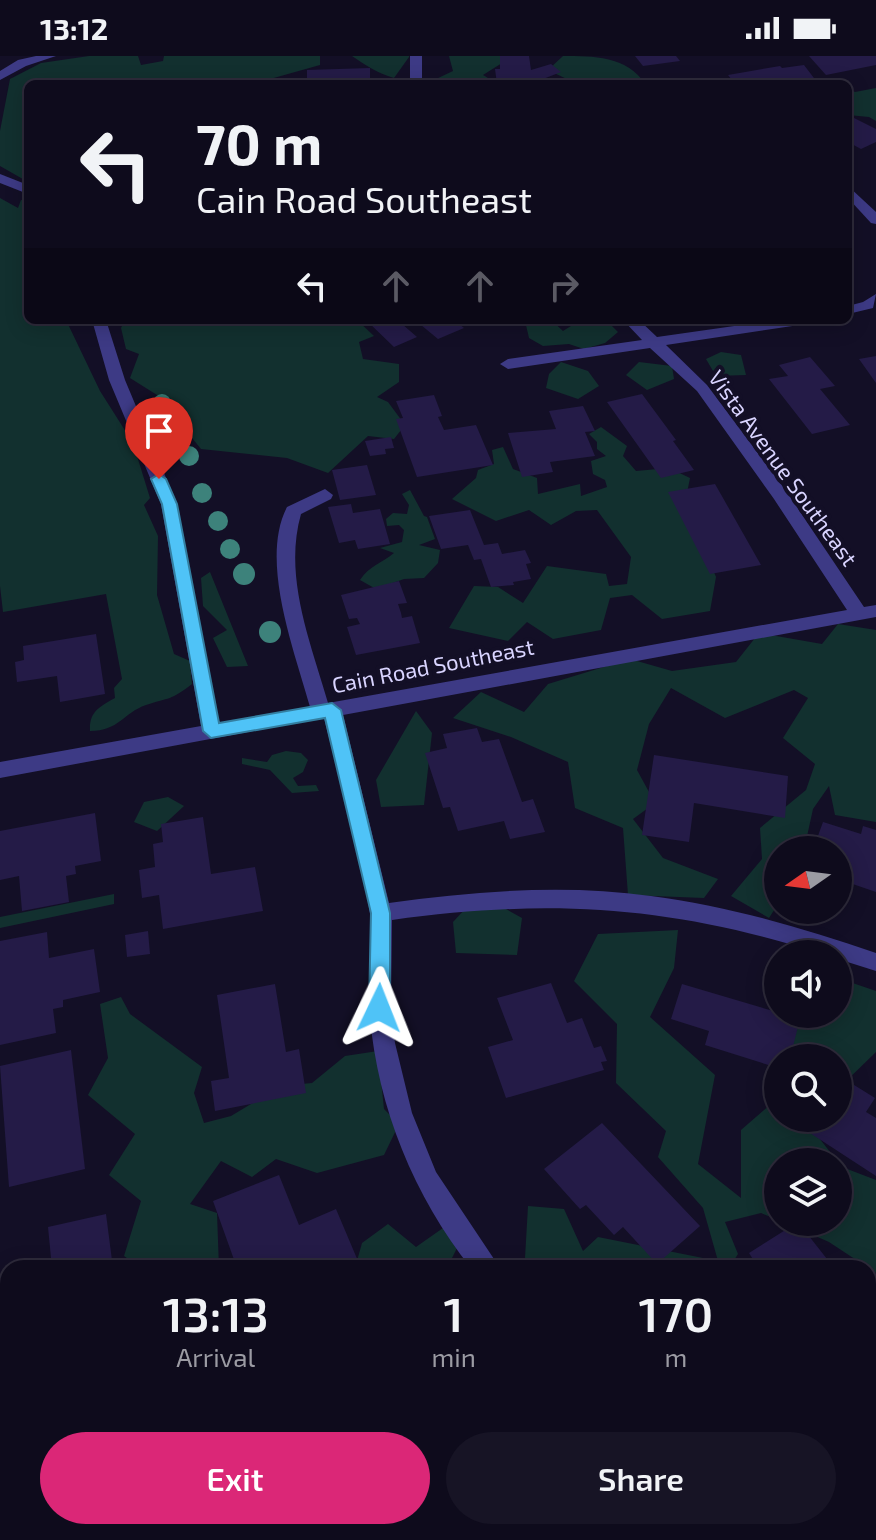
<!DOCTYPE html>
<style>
:root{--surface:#0e0b1c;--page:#171425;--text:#f1f3f6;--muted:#9b9ba3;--line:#2e2b3b;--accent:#db2777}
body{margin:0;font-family:"Exo 2",sans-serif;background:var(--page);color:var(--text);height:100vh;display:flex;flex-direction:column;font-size:30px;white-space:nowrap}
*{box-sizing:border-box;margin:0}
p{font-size:26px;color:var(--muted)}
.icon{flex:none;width:44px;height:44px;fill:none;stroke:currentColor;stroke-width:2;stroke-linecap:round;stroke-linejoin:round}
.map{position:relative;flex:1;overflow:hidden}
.drawer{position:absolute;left:0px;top:1204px;width:876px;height:280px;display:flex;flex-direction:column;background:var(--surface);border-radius:24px 24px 0 0;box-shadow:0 4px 20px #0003,0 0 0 2px var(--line)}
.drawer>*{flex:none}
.guide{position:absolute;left:24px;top:24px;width:828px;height:244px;border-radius:12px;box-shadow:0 4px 20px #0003,0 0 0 2px var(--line);background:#0e0b1c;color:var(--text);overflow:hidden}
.needle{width:52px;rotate:256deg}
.buttons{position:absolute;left:764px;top:780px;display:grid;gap:16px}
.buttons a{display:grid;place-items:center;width:88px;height:88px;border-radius:50%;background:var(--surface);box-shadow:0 4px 20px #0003,0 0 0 2px var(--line);font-size:40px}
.pin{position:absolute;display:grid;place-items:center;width:68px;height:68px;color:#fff;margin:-82px -34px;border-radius:50% 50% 50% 0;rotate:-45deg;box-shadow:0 0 8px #0007}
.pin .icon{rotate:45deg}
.me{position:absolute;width:88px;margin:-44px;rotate:2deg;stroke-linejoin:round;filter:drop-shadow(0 0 6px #0008)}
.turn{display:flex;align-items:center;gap:28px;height:168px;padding:0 40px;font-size:36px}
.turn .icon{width:104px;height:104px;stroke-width:2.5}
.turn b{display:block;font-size:56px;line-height:68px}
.lanes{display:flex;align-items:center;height:76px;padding:0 40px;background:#0003;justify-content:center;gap:40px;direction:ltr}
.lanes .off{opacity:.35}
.eta{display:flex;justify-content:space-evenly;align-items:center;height:136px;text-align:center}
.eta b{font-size:48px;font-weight:600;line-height:56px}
.action{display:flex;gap:16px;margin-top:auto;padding:16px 40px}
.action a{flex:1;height:92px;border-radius:48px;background:var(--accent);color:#fff;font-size:32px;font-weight:600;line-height:92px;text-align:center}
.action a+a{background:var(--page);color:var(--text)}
.status{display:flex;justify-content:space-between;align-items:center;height:56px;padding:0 40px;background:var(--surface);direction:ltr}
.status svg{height:22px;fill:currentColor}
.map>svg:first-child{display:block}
.green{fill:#12302f}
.building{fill:#241b47}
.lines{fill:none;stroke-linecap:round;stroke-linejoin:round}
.minor{fill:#3d3a85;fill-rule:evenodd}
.tree{fill:#3d827b}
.route{fill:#4fc3f7;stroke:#337fa1;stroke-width:2}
.labels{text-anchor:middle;stroke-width:8;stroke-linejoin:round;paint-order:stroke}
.street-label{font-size:22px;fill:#d9d4ff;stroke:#130f26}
</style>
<div class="status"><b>13:12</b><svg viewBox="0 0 49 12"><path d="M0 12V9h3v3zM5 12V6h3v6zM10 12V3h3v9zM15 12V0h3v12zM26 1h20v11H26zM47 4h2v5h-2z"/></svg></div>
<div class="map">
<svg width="876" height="1484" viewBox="0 0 876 1484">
<rect width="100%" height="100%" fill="#130f26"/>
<g class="green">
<polygon points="89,0 138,0 141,9 163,5 164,0 320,0 320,9 263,25 261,28 28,28 28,126 0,110 0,75 10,23 41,7"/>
<path d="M352,0h57v1l-15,21c-17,-5 -29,-13 -42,-22z"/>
<polygon points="449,0 513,0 483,19 498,28 445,28 434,24 453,15"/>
<path d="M563,0c30,0 64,0 82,28h-68l-29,-14z"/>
<polygon points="848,32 855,36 876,32 876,65 869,61 848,59"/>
<path d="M0,142l18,10 3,-8 7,1v119h38l34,71 33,52 17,55 -6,7 14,31 -1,59 17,59 16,7 2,23c-22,17 -22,13 -46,21 -23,8 -27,26 -56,26 -1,-19 9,-24 25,-33l-1,-10 8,-9 -16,-85 -103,18 -3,-26z"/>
<polygon points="125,264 357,264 374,280 359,286 363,303 399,308 399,326 377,341 388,346 405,369 394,383 368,380 328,417 287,402 201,393 157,339 130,322 139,298 126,293 121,272"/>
<polygon points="538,264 551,264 563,275 571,270 571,264 606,264 618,276 605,287 584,293 569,288 543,290 529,282 526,269"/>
<polygon points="721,296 741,299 746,319 716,320 706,303"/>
<polygon points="561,306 588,315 599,330 578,343 546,332 549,318"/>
<polygon points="639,306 672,310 674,323 647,334 626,319"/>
<polygon points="601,371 627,390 623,400 636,415 669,412 690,422 685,447 716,521 710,555 662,563 632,539 610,542 601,574 553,583 527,566 508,585 449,572 474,530 498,531 523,547 547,510 606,518 609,530 627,528 631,501 597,454 576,455 551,469 529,454 496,465 452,443 476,422 478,414 494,408 492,394 503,391 513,413 537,422 538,438 580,428 581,440 607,431 605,424 593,418 591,405 606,400 597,393 597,386 589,378"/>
<path d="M410,434l14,26 3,1 8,22 -16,6 21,5 -2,13 -14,15 -20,1 -28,10 -16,-9c9,-14 22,-17 34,-27l-14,-5 22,-6 2,-12 -5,-5 -12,1 -1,-7 7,-6 14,1 2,-9 -7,-11z"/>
<polygon points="210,516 248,610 227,611 213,582 227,574 203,550 201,522"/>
<polygon points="838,568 876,574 876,766 835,759 829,730 813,753 804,794 778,794 778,848 769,862 731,840 762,803 760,772 806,734 815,708 783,682 808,642 794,634 725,662 671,632 649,668 637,714 655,747 633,763 663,802 718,823 704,842 628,839 623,772 575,752 568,706 511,681 453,662 481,636 524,656 548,628 630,603 672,615 736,606 759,577 822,588"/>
<polygon points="416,655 432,677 424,749 381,751 376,724"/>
<polygon points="286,695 301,697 308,704 303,716 293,722 298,730 316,729 319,735 292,737 270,714 242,708 242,702 267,706 272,699"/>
<polygon points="168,741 184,750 157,775 134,766 144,746"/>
<polygon points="114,838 114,848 0,872 0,861"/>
<polygon points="479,838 522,862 517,899 456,897 453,866"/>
<polygon points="678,874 674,912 650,961 715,1019 698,1108 741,1142 741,1074 778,1042 778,1062 813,1062 808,1068 838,1106 778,1106 778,1164 761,1157 725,1166 738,1198 729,1212 538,1212 525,1202 528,1150 564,1153 583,1195 598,1181 718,1205 703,1152 658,1101 666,1075 616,1027 617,968 574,925 598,878"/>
<polygon points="838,922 876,935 876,996 838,1033 838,1002 778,1002 754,976 783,958 838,958"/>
<polygon points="121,941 130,958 202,1011 194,1037 204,1067 231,1060 281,1030 312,1027 345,1000 378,995 384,1053 399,1068 384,1099 317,1117 276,1103 252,1121 221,1105 190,1148 217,1157 219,1212 141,1212 124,1200 141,1145 109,1119 135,1078 88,1039 108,1002 100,948"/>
<polygon points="838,1107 842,1111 876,1124 876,1217 829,1186 783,1166 838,1166"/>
<polygon points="388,1168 416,1191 443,1172 458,1190 447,1212 355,1212 362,1187"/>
<polygon points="7,1300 8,1476 48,1476 44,1484 0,1484 0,1303"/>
</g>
<g class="building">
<polygon points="500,0 529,0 531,14 551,8 561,16 538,25 524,25 524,28 497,28 495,13 500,13"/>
<polygon points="635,0 676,0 680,5 643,10"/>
<polygon points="809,0 876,0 876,9 826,19"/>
<polygon points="804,9 817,26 735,28 728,19 780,10 782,12"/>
<polygon points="370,12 370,27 307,28 307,14"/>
<polygon points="850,60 876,73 876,86 861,93 848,86"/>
<polygon points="366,264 412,264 402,268 417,281 394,291"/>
<polygon points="415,264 454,264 464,272 438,283"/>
<polygon points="876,300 876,327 859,303"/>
<polygon points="810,301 835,330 820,333 850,369 812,378 769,323 788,320 779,309"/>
<polygon points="642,338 676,384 673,385 694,414 661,422 607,346"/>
<polygon points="434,339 442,360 438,361 444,374 476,369 493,409 417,421 396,363 403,362 396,345"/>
<polygon points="583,350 595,375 585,376 595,400 550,406 553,416 522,421 508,377 556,373 549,355"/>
<polygon points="391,381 394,392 385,393 386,398 370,400 365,385"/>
<polygon points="367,409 376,439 340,444 332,414"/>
<polygon points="715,428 723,442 761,509 710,518 668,436"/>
<polygon points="351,448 353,457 380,453 390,488 358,493 355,484 339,487 328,451"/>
<polygon points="470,454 484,489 498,487 502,498 525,494 531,507 526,508 531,523 513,526 514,529 491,531 481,503 474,504 468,489 441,493 429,460"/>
<polygon points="399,525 407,547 398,548 401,557 402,562 412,560 420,587 356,599 347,571 360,568 357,562 349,563 341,539"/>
<polygon points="96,578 105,638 60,646 57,620 17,626 15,606 24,604 23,590"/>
<polygon points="477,672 482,686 499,683 522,746 533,743 545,776 510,783 504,765 458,775 450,751 443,752 425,697 447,692 443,678"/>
<polygon points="654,699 788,720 785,762 694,747 689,786 642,779"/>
<polygon points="95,757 101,805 75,810 76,818 66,820 69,846 22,855 19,820 0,824 0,775"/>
<polygon points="203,761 211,818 255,811 263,855 163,873 159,839 142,842 139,814 155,811 153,788 163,786 161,768"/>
<polygon points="823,766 861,778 863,770 876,774 876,836 838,823 838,794 820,794 821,790 815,788"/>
<polygon points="148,875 150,898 127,901 125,879"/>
<polygon points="47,876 49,902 94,893 100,936 63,944 63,951 53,953 56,977 0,989 0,885"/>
<polygon points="551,927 567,967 582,962 594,992 601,990 607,1005 601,1006 604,1014 506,1042 488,991 513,984 497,942"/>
<polygon points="275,928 286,996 299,993 306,1037 215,1055 211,1025 229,1022 217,939"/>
<polygon points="682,928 800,963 790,1002 778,1002 778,1012 705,989 709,975 671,963"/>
<polygon points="71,994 85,1113 9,1131 0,1010"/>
<polygon points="838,1019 875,1042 866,1056 876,1062 876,1120 787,1062 838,1062"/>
<polygon points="602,1067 700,1170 657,1208 623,1171 614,1179 586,1149 580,1153 544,1113"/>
<polygon points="279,1119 299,1169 336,1153 358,1205 343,1212 237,1212 213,1145"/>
<polygon points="106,1158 113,1212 52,1212 48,1171"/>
<polygon points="798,1166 834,1212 748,1212 754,1205 749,1197"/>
<polygon points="8,1228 8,1286 6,1286 2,1229"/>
<polygon points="868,1257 876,1267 876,1287 868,1292"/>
<polygon points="50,1476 145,1476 146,1484 51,1484"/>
</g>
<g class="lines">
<g class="minor">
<polygon points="36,0 56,0 26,10 0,24 0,15 18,4"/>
<rect x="410" y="0" width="12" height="28"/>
<polygon points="0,118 28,129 28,138 0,127"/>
<polygon points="848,130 876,156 876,168 871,167 848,142"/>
<polygon points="876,238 873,252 848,258 848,250 863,246"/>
<path d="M92,264h14l19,60 52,124 42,219 91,-16c-15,-55 -51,-146 -23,-200l38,-18 8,6 -2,4 -30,15c-18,63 10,129 27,189l519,-93 -73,-111 -77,-108 -47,-43 -142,21 -8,-5 8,-5 134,-19 -19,-20h16l18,17 119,-17h37l-7,4 -140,21 41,40 79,106 78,116 12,-2v12l-533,98 46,188c87,-12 175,-19 262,-7 77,10 152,32 225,57v18l-38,-12v-5h-15c-153,-48 -272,-56 -431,-34l-1,88 4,35 17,70 24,59 64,96h-29c-59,-74 -96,-167 -102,-263 -2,-30 5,-60 1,-91 -9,-66 -30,-131 -46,-196l-324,60v-16l201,-36 -40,-222 -52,-124z"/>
<polygon points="738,1476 767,1476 770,1484 741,1484"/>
</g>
</g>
<g class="tree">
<circle cx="162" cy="347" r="9"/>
<circle cx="175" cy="373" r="10"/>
<circle cx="189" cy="400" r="10"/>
<circle cx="202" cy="437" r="10"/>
<circle cx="218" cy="465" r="10"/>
<circle cx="230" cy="493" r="10"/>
<circle cx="244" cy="518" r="11"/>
<circle cx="270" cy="576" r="11"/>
</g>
<polygon class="route" points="159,418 166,423 177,448 219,667 332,647 341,654 390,857 390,952 387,958 379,960 372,958 369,952 371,857 325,662 211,682 203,675 162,448 151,423"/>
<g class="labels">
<g class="street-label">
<text transform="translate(783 412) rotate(54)" y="8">Vista Avenue Southeast</text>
<text transform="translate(433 610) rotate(-11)" y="8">Cain Road Southeast</text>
</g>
</g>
</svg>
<div class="buttons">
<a><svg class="needle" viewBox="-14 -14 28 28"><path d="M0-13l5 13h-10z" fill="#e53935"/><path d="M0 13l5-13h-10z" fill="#9b9ba3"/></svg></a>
<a><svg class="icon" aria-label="sound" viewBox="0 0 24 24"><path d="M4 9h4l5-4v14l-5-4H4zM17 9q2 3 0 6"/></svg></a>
<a><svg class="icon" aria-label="search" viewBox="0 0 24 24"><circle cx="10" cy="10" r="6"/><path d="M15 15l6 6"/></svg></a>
<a><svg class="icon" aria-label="layers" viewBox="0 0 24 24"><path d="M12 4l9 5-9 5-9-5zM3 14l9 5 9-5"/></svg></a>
</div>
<div class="pin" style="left:159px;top:423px;background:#d93025"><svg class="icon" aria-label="arrive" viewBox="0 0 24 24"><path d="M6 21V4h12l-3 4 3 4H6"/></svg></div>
<svg class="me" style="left:379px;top:952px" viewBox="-20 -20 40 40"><path d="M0-17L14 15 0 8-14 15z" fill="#4fc3f7" stroke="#fff" stroke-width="4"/></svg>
<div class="guide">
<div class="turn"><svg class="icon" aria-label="left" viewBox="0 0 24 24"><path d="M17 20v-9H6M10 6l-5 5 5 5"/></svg><div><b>70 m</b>Cain Road Southeast</div></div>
<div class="lanes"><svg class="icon" aria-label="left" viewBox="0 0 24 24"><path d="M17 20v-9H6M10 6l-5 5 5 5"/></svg><svg class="icon off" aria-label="ahead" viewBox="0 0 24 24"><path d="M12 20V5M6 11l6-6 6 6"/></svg><svg class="icon off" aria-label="ahead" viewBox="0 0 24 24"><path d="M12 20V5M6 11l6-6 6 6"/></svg><svg class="icon off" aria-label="right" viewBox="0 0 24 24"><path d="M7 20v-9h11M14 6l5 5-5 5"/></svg></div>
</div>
<section class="drawer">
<div class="eta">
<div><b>13:13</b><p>Arrival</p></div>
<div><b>1</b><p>min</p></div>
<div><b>170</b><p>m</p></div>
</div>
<div class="action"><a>Exit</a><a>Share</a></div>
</section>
</div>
